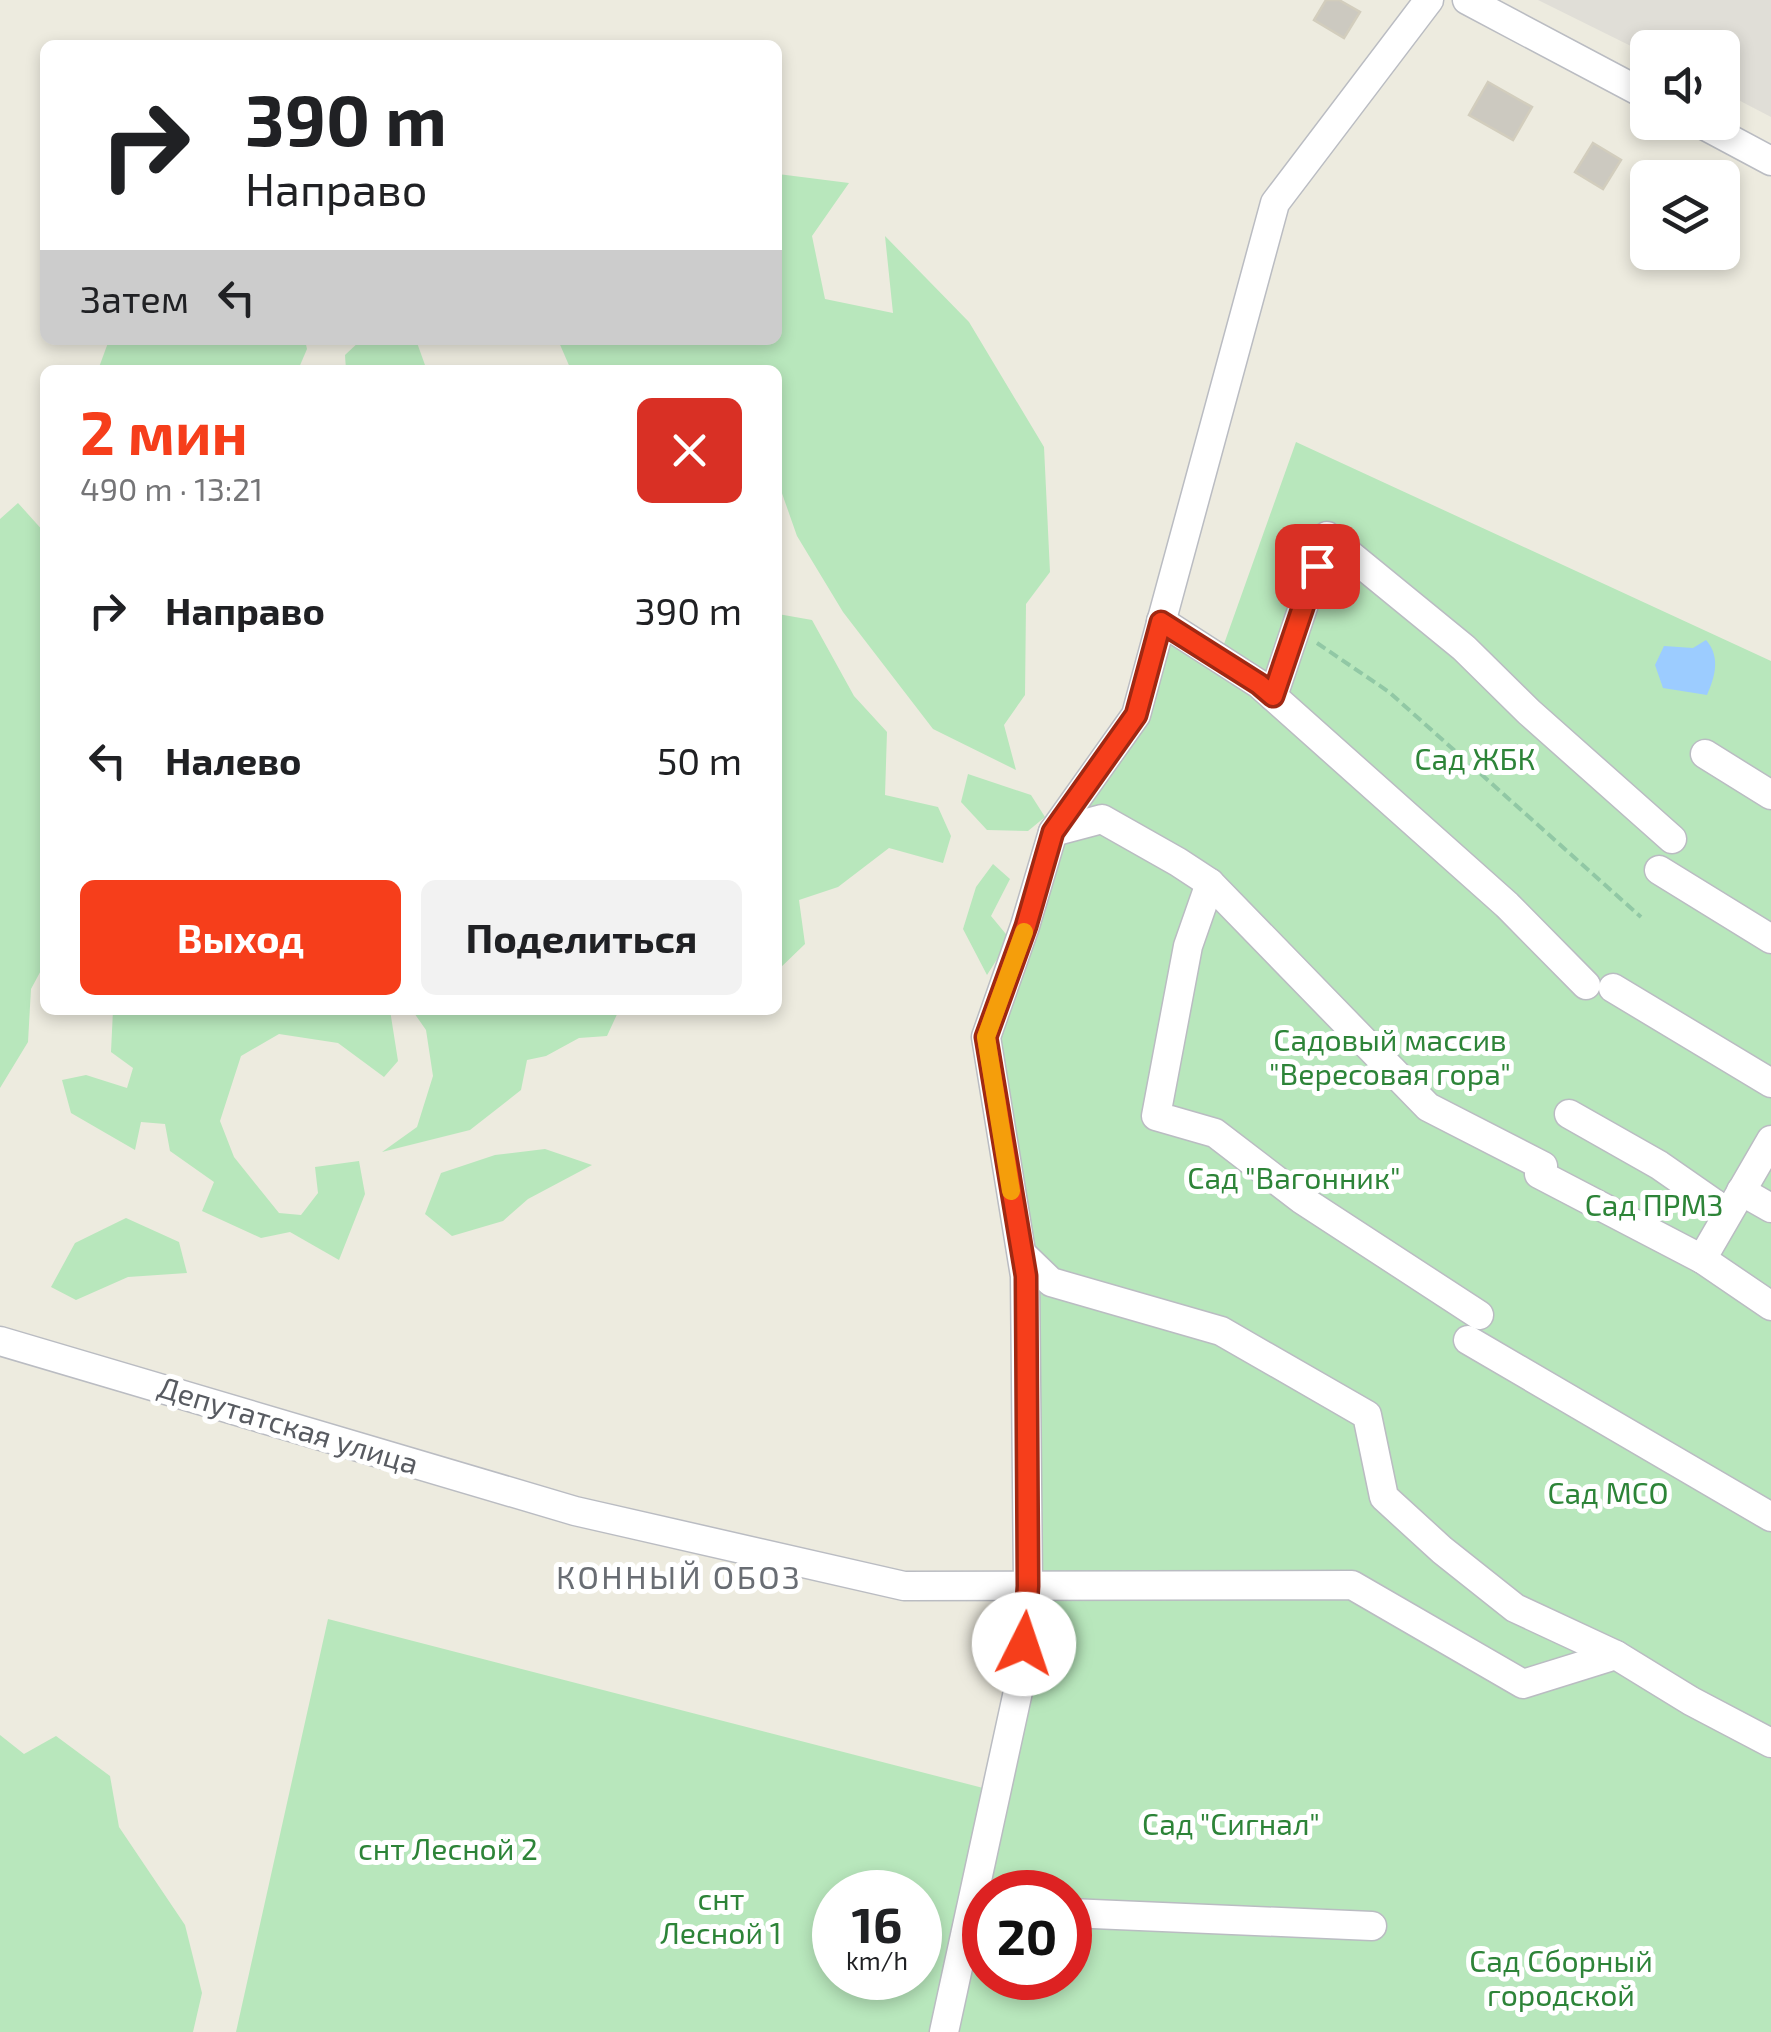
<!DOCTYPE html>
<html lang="ru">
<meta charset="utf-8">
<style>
:root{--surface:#fff;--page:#f2f2f2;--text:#202124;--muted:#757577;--accent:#f63e1b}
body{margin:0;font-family:"Exo 2",sans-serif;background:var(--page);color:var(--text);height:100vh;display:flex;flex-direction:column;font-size:38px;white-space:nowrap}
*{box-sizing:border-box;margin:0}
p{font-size:32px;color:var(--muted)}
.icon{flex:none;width:55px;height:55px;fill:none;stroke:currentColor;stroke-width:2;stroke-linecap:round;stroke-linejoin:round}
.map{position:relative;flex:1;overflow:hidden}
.sheet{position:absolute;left:40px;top:365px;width:742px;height:650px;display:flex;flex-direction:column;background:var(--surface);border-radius:15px;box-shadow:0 5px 15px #0003}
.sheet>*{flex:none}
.top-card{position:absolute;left:40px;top:40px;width:742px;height:305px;border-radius:15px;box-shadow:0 5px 15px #0003;background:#fff;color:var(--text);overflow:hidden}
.fabs{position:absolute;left:1630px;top:30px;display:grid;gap:20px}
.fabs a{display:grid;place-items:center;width:110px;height:110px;border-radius:15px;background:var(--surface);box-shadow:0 5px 15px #0003;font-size:50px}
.speed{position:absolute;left:812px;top:1870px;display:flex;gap:20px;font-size:50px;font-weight:700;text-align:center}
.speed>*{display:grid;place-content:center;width:130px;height:130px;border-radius:50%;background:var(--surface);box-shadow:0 5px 15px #0003;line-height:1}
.speed small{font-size:25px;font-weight:400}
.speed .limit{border:15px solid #d22;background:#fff;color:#111}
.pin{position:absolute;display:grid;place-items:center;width:85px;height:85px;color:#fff;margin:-42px;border-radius:20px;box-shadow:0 5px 15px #0006}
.me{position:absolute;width:110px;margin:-55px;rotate:4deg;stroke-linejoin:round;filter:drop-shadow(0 0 8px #0008)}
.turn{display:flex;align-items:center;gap:35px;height:210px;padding:0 40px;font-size:45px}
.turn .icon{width:130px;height:130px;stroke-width:2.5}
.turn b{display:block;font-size:70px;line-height:85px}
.then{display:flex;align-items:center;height:95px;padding:0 40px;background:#0003;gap:20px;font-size:38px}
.round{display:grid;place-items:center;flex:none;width:105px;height:105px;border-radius:15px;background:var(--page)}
.overview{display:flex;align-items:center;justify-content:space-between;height:170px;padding:0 40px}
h1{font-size:60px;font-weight:700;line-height:75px;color:var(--accent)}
.primary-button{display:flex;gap:20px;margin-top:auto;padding:20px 40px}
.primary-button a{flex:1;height:115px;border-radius:15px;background:var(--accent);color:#fff;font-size:40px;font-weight:700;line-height:115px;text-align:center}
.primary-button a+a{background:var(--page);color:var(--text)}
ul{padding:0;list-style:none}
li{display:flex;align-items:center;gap:30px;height:150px;padding:0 40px}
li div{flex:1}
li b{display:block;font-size:38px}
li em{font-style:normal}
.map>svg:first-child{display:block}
.industrial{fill:#e0ded7}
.green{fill:#b8e7bc;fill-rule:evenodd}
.water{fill:#9cccff}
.building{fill:#ccc9c0;stroke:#d2cdbd;stroke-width:2.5}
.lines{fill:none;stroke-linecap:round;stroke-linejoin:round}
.minor-casing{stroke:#babcc2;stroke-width:31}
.path{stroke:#91c8a5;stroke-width:4;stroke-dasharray:10 5;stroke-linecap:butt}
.minor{stroke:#fff;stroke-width:28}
.route-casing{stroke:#a02812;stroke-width:25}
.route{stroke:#f63e1b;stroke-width:18}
.slow{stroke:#f59e0b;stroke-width:18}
.labels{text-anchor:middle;stroke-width:10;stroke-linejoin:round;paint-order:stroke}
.park-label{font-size:30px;fill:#2d8438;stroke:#fff}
.street-label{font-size:30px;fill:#585b61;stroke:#fff}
.neighbourhood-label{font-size:32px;letter-spacing:2.5px;fill:#696d73;stroke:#fff}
</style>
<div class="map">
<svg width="1771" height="2032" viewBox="0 0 1771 2032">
<rect width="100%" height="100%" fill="#edebdf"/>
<polygon class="industrial" points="1538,0 1771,0 1771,117 1723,92 1722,48 1648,48 1647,54"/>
<g class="green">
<polygon points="778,174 849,183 812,236 825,299 893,313 885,236 969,322 1044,447 1050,572 1026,604 1025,695 1004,725 1016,770 933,729 843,612 797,536 778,482 778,370 571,370 558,340 778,340"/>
<polygon points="109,340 305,340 307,349 298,370 98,370"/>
<polygon points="361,340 416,340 425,365 423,370 346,370 345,355"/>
<path d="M1296,442l475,219v1371h-1535l92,-413 659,170 51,-264 -41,-493 64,-194 115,-215 48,21zM835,1892h85v86h-85zM985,1892h85v86h-85z"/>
<polygon points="18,503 45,533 45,963 31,989 28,1042 0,1088 0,519"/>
<polygon points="778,614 812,620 854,696 887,732 885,795 938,807 951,836 943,863 889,848 838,887 799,900 805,944 778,970"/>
<polygon points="968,774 1031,795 1045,817 1028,831 987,830 961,802"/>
<polygon points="993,864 1010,879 991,916 1010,939 987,975 963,929 976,887"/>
<polygon points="113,1010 390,1010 398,1061 384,1077 338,1043 279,1034 241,1056 220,1121 234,1157 279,1213 301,1215 318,1193 315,1167 359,1161 365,1194 339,1260 290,1232 261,1238 202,1211 214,1182 170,1151 165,1124 141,1122 135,1150 71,1113 62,1080 86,1075 127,1088 133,1068 111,1052"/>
<polygon points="412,1010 619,1010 607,1036 579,1038 546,1056 527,1060 521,1090 470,1130 382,1152 417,1127 433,1076 426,1030"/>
<polygon points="545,1149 592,1165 528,1199 503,1221 452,1236 425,1214 441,1173 495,1155"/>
<polygon points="126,1218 179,1242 187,1273 128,1277 76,1300 51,1287 75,1243"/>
<polygon points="0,1735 24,1754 56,1736 110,1776 119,1827 185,1925 202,1993 193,2032 0,2032"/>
</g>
<path class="water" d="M1706,640c15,17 9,37 1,55l-44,-7 -8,-23 9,-19 29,2z"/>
<g class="building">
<polygon points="1326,0 1339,0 1360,12 1344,38 1314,20"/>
<polygon points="1488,82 1532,107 1513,140 1469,115"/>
<polygon points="1593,143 1621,160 1603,189 1575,172"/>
</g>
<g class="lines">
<g class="minor-casing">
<g id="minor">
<polyline points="1467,0 1648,96"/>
<polyline points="1698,122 1771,161"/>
<polyline points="1161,621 1259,684 1507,905 1586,985"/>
<polyline points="1273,696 1327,536 1464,648 1529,712 1672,839"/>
<polyline points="1705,754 1771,795"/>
<polyline points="1053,832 1102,819 1178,862 1210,883 1428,1107 1543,1166"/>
<polyline points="1659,870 1771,939"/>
<polyline points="1210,883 1188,946 1156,1116 1215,1133 1301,1199 1479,1315"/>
<polyline points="1613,988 1771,1083"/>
<polyline points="1569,1114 1659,1165 1728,1213"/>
<polyline points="1539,1174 1702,1259 1771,1140"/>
<polyline points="1741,1191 1771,1208"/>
<polyline points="1022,1254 1051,1282 1221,1331 1367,1415 1384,1497 1442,1550 1515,1608 1616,1655"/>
<polyline points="1702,1259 1771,1306"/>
<polyline points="1468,1340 1771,1517"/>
<polyline points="0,1341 575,1511 904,1586 1352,1585 1523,1684 1616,1655 1691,1701 1771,1743"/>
<polyline points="1070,1913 1372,1926"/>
<polyline points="944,2032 1022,1673 1028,1586 1025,1276 986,1037 1025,926 1053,832 1136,715 1275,203 1429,0"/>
</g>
</g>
<polyline class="path" points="1317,643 1389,692 1641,917"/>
<use href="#minor" class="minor"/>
</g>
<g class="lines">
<g class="route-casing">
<polyline id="route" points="1024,1644 1028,1586 1026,1276 986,1037 1026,926 1053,832 1136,715 1161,622 1259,684 1273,696 1317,566"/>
</g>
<use href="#route" class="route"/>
<polyline class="slow" points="1011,1191 986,1037 1024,932"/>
</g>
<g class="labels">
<g class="park-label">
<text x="1475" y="770">Сад ЖБК</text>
<text x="1390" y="1051">Садовый массив<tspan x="1390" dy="34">"Вересовая гора"</tspan></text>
<text x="1294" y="1189">Сад "Вагонник"</text>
<text x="1654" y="1216">Сад ПРМЗ</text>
<text x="1608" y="1504">Сад МСО</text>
<text x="1231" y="1835">Сад "Сигнал"</text>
<text x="448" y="1860">снт Лесной 2</text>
<text x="721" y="1910">снт<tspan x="721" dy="34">Лесной 1</tspan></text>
<text x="1561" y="1972">Сад Сборный<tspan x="1561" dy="34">городской</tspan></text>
</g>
<g class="street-label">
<text transform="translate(288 1426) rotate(17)" y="10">Депутатская улица</text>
</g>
<g class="neighbourhood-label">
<text x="679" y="1589">КОННЫЙ ОБОЗ</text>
</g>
</g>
</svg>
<div class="fabs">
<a><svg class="icon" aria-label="sound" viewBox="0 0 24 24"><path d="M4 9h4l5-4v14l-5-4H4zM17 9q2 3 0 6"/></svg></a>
<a><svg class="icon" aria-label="layers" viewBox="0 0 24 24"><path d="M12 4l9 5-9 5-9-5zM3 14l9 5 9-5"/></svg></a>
</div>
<div class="speed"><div>16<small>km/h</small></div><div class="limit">20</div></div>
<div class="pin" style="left:1317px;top:566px;background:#d93025"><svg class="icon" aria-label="arrive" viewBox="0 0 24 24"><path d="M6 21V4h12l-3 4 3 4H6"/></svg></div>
<svg class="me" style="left:1024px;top:1644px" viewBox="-20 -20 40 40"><circle r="19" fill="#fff"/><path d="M0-13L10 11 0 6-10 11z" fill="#f63e1b"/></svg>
<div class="top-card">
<div class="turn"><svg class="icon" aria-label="right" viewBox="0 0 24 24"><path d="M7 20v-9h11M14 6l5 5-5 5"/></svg><div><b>390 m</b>Направо</div></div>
<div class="then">Затем<svg class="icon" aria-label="left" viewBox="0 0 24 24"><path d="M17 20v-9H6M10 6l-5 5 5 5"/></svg></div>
</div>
<section class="sheet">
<div class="overview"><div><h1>2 мин</h1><p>490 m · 13:21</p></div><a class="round" style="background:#d93025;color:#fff"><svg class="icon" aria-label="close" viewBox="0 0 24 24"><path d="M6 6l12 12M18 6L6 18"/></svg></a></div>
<ul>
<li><svg class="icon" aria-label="right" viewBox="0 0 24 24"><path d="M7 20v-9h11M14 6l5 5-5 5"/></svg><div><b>Направо</b></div><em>390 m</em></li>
<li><svg class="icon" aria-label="left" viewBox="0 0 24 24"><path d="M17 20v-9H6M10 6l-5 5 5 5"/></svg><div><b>Налево</b></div><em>50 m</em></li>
</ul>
<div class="primary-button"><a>Выход</a><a>Поделиться</a></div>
</section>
</div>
